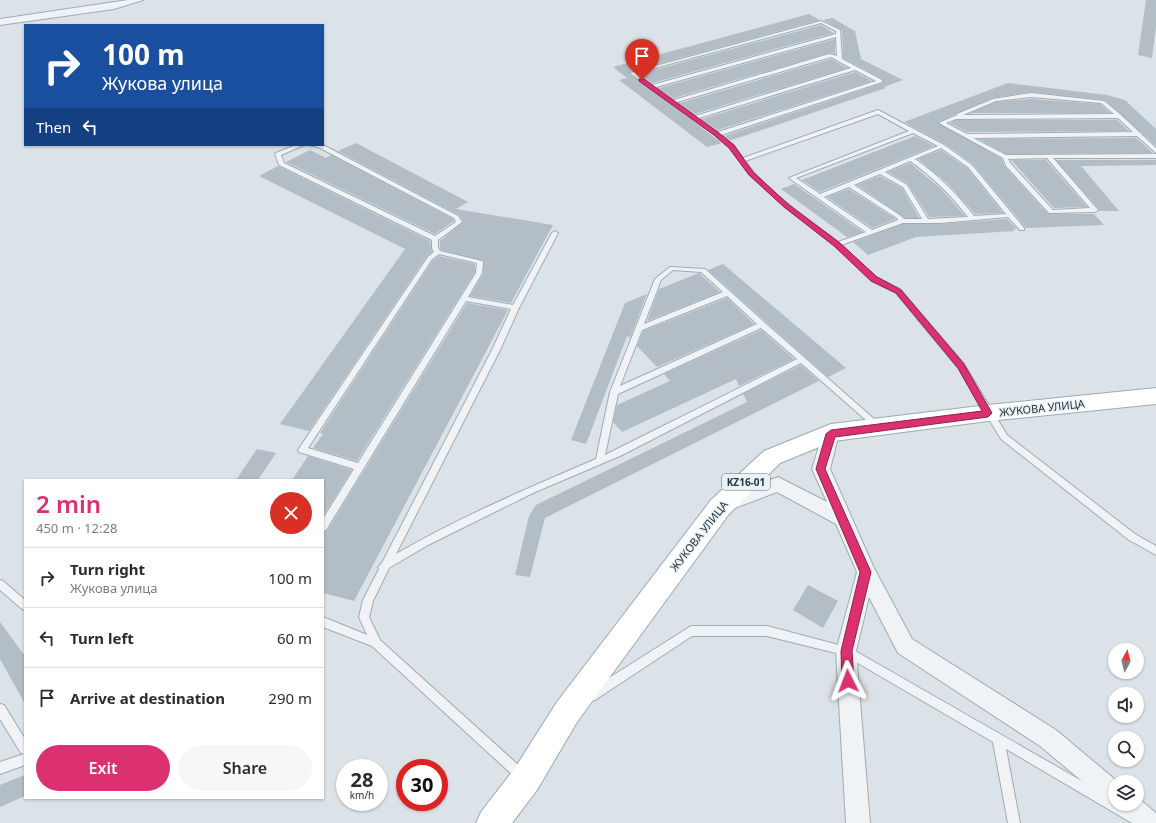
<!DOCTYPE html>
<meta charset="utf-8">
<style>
:root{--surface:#fff;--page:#f7f7f7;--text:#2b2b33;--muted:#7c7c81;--line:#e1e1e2;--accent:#dc3171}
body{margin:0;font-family:"Noto Sans",sans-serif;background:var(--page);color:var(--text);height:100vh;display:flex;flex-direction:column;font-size:15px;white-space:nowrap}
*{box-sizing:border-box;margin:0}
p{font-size:13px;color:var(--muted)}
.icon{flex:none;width:22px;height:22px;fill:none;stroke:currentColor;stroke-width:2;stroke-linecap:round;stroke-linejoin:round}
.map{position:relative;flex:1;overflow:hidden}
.drawer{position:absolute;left:24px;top:479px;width:300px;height:320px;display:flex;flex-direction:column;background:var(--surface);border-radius:0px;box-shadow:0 1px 3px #0004}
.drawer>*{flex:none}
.banner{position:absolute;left:24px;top:24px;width:300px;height:122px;border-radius:0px;box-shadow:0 1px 3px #0004;background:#1a4fa0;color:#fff;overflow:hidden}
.needle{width:26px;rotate:7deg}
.tools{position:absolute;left:1108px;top:643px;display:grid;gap:8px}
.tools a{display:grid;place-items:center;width:36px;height:36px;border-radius:50%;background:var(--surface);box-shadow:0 1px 3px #0004;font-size:20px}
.speed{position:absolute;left:336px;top:759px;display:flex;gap:8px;font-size:20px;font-weight:700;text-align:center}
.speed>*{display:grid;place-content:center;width:52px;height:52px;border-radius:50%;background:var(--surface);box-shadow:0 1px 3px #0004;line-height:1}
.speed small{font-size:10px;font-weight:400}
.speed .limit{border:6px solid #d22;background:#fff;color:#111}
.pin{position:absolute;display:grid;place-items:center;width:34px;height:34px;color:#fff;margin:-41px -17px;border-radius:50% 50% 50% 0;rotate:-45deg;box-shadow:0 0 4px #0007}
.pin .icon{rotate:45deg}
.me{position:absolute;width:44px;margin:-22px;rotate:357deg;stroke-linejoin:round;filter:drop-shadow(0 0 3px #0008)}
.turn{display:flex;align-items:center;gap:14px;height:84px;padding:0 12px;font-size:18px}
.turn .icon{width:52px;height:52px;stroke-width:2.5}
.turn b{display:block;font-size:28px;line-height:34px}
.then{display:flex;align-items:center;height:38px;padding:0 12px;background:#0003;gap:8px;font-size:15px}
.round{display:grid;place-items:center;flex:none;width:42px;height:42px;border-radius:21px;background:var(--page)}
.headline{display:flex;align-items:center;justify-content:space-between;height:68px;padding:0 12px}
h1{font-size:24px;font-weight:600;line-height:30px;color:var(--accent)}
.action{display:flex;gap:8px;margin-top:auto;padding:8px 12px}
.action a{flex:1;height:46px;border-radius:24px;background:var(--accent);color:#fff;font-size:16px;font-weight:600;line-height:46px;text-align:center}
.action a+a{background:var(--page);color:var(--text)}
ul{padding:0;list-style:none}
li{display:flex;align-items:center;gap:12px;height:60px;padding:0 12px;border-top:1px solid var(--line)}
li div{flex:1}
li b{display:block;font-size:15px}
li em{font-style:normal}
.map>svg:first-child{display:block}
.building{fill:#b2bdc5}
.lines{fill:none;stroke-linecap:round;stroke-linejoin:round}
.service-casing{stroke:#a1abb2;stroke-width:2}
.minor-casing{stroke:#a1abb2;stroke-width:2}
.primary-casing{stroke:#9aaab5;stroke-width:2}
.service{fill:#eff3f6;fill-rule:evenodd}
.minor{fill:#eff3f6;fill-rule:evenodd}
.primary{fill:#fff;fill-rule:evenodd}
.route{fill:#dc3171;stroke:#8f2049}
.labels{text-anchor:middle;stroke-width:3;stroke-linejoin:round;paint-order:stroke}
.shield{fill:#ebf2f5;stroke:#606d76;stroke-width:1}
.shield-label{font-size:10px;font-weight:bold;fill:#24343f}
.street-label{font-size:11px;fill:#24343f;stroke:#ebf2f5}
</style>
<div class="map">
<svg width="1156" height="823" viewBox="0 0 1156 823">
<rect width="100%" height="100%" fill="#dce3e8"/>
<g class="building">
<polygon points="1146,0 1156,0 1156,26 1152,58 1138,55"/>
<polygon points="809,14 820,20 629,72 722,143 707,147 619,80 627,78 613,67"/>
<polygon points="832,18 855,31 861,59 903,80 884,87 886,88 735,139 730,140 724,136 883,83 883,79 843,58 842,30 823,20"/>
<polygon points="821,25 834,33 652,83 639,74"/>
<polygon points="835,39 835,54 829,53 674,98 659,88"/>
<polygon points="831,59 847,68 695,114 680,103"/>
<polygon points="855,72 872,81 718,130 702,119"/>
<polygon points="1008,83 1107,95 1125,100 1156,129 1156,146 1105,100 1031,92 992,98 938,122 1002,159 1005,167 1048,214 1094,214 1104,225 1026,228 973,164 945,144 904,122"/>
<polygon points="1031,99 1100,104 1110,113 970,113 996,102"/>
<polygon points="956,120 1117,120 1129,131 967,132 950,123"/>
<polygon points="915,136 934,146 820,192 802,180"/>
<polygon points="1136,138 1153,153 1006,154 979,139"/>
<polygon points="356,143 468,202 456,209 553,225 511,303 470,296 483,274 484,261 441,250 440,248 440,241 463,222 459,215 338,151"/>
<polygon points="310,150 326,158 331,155 453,219 454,221 435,234 286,162"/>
<polygon points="941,150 967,168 1003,213 975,214 948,184 918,159"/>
<polygon points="1011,160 1046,160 1087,207 1054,208"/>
<polygon points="1056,160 1156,160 1156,165 1081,166 1119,211 1099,211 1099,209"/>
<polygon points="910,163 940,188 965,216 929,217 908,184 888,172"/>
<polygon points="278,166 430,241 432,252 427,256 309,431 280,424 405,249 259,176"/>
<polygon points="880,176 902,188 919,218 905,218 857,185"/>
<polygon points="794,184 863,232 847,237 781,189"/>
<polygon points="849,189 896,219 872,228 827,197"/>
<polygon points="1007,219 1017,229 1013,229 1015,231 916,237 868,255 853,242 903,224 940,224"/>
<polygon points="439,256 475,264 475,272 357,461 313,448 323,434 320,433 433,260"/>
<polygon points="723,264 846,368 828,377 708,270"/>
<polygon points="699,273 720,292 647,321 659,289"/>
<polygon points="647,294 630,338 627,336 586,444 571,440 625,303"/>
<polygon points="727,298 754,324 657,367 637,346 643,331"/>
<polygon points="467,303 508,310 354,601 323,593 323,532 327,531"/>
<polygon points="761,330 794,359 739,386 736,379 622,432 613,422 617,405 670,381 664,374"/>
<polygon points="801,365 819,381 545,518 530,577 515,575 529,516 536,505 747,402 743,394"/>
<polygon points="257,449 276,453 258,480 236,480"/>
<polygon points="308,456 352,470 323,516 323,480 292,480"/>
<polygon points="808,585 838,601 823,628 793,610"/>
<polygon points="0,622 25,656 25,704 0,659"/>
<polygon points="25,775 25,796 0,807 0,785"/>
</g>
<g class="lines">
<g class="service-casing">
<g id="service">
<path d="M821,21l19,9 2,29 40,21v2l-161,53 12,10 10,13 135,-48 66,35 28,20 52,63v2h-4l-12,-13 -68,6h-37l-62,22 35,32 24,12 64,75 43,71 128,99 21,12v9l-27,-15 -128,-101 -43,-71 -62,-75 -24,-12 -37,-36 -50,-38 -36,-33 -20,-27 -14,-12 -85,-62zM821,23l15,8v3l-184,51 -16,-12zM836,37l1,19 -8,-2 -155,46 -18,-13zM831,57l20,11 -156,48 -18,-14zM855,70l21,11 -158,51 -19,-14zM878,114l31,17 -120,47 77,54 -28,10c-31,-24 -71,-50 -93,-81zM913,133l25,13 -118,48 -24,-16zM941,148l27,19 38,47 -32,2c-17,-22 -36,-41 -59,-57zM910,161c23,16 41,34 58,56l-40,2 -21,-34 -22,-13zM880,174l23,13 19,32h-18l-3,-3 -47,-31zM849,187l48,31 1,2 -26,10 -48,-33z"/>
<path d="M1031,93l73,8 17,14 35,33v5l-19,-17 -164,2 33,17 150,-1v4h-103l45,52 -3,2 -46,1 -43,-47 -3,-8 -64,-35 18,-8v-1l36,-15zM1031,97l70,6 13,11 -151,1 33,-14zM1118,118l15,14 -166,2 -21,-11 10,-4zM1047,158l43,50 -37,2 -42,-46 -3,-5z"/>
<path d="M296,145h8l-23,10 3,8 151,73 21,-14 -2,-4 -134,-70 -10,-3h13l135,71 4,6 -24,18v8l2,3 42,10 1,1 -1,11 -14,24 45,8 39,-72 3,-2 3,2 -39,75 -19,42 -104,204c64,-37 132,-66 200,-95l14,-67 45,-113 15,-12 35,2 60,54 117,103 -1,2h-6l-74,-65 -179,92 -89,38 -105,52 -39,23 -16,33 -4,16 11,23 145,131 2,4 -2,4 -4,2 -4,-2 -145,-133 -49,-19v-10l44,18 -8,-18 4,-17 16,-31 -1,-2 4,-4 110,-213 19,-41 -45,-8 -140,229 -3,1v-12l31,-50 -55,-17 -1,-2 130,-193 6,-5 -2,-4v-8l-153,-75 -4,-11 1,-1zM439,254l38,9 -1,10 -118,190 -50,-15 124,-189zM673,270l28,2 22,20 -79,32 17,-44zM727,296l30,28 -137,62 22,-56zM761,328l36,31 -192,96 13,-61z"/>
<polygon points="0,580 3,581 25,600 25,610 22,609 0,590"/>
<polygon points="691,626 767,626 850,648 1115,800 1115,804 1121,804 1147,819 1149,823 1132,823 1006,749 1020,823 1008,823 993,742 844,655 767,636 692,636 595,700 591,701 587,700 586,696 587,692"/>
<polygon points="0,704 4,705 25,739 25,765 0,774 0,762 24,754 21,753 0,719"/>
</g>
</g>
<g class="minor-casing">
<g id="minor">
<polygon points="128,0 143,0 114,9 0,25 0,19"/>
<path d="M831,427l6,2 2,4 -9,36 44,99 38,71 144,91 62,52h-3v22h22v-7l19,16v10c-18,0 -32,0 -40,-18l-9,-3 -67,-56 -142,-93 -29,-56 -13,54 14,172h-24l-10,-172 21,-79 -21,-48 -59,-32 -50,19 -6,-2 -3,-5 3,-5 57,-22 49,25 -15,-33 11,-36 2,-4z"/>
</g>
</g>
<g class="primary-casing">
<polygon id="primary" points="1156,388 1156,404 988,421 834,441 780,463 729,514 577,722 537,790 512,823 476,823 481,812 515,768 557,702 711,500 764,451 831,424 988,405"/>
</g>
<use href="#service" class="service"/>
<use href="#minor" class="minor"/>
<use href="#primary" class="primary"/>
</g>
<polygon class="route" points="639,79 644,79 719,133 734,145 753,172 789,205 840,243 877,277 901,290 964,364 992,413 988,417 835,437 825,469 871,572 852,651 854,681 852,685 848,687 844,685 842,681 841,651 860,572 816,469 826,434 831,430 982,411 958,368 896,293 871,281 834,246 784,207 749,175 729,148 714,135 639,81"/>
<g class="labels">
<rect class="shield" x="722" y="474" width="48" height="16" rx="3"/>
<g class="shield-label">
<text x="746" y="486">KZ16-01</text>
</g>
<g class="street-label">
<text transform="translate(1042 408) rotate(-6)" y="4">ЖУКОВА УЛИЦА</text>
<text transform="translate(699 536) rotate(-52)" y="4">ЖУКОВА УЛИЦА</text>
</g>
</g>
</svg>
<div class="tools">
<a><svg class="needle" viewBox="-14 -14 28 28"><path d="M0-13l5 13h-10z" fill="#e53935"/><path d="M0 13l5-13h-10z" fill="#7c7c81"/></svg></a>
<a><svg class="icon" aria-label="sound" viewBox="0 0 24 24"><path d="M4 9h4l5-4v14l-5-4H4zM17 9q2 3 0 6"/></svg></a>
<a><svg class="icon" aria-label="search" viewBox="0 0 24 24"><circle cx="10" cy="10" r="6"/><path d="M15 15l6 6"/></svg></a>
<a><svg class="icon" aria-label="layers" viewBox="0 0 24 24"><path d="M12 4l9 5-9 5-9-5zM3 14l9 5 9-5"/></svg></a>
</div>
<div class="speed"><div>28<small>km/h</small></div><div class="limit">30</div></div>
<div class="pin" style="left:642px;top:80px;background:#d93025"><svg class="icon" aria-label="arrive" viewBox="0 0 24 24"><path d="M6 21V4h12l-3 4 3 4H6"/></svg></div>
<svg class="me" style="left:848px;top:681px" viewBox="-20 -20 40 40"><path d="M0-17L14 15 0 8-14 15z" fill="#dc3171" stroke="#fff" stroke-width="4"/></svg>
<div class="banner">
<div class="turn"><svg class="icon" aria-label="right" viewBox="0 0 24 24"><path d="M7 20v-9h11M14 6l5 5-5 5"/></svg><div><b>100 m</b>Жукова улица</div></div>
<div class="then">Then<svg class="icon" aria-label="left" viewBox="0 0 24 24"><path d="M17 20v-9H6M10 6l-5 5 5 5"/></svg></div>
</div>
<section class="drawer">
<div class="headline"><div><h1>2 min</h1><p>450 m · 12:28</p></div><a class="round" style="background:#d93025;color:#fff"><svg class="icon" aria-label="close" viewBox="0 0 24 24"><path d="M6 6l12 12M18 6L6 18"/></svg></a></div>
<ul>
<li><svg class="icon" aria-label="right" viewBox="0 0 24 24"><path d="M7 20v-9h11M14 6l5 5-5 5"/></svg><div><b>Turn right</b><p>Жукова улица</p></div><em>100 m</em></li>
<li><svg class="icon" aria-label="left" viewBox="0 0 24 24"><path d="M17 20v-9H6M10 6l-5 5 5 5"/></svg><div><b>Turn left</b></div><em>60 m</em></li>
<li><svg class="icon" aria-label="arrive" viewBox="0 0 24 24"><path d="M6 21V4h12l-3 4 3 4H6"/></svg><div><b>Arrive at destination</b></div><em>290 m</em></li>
</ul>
<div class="action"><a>Exit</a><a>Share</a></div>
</section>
</div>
